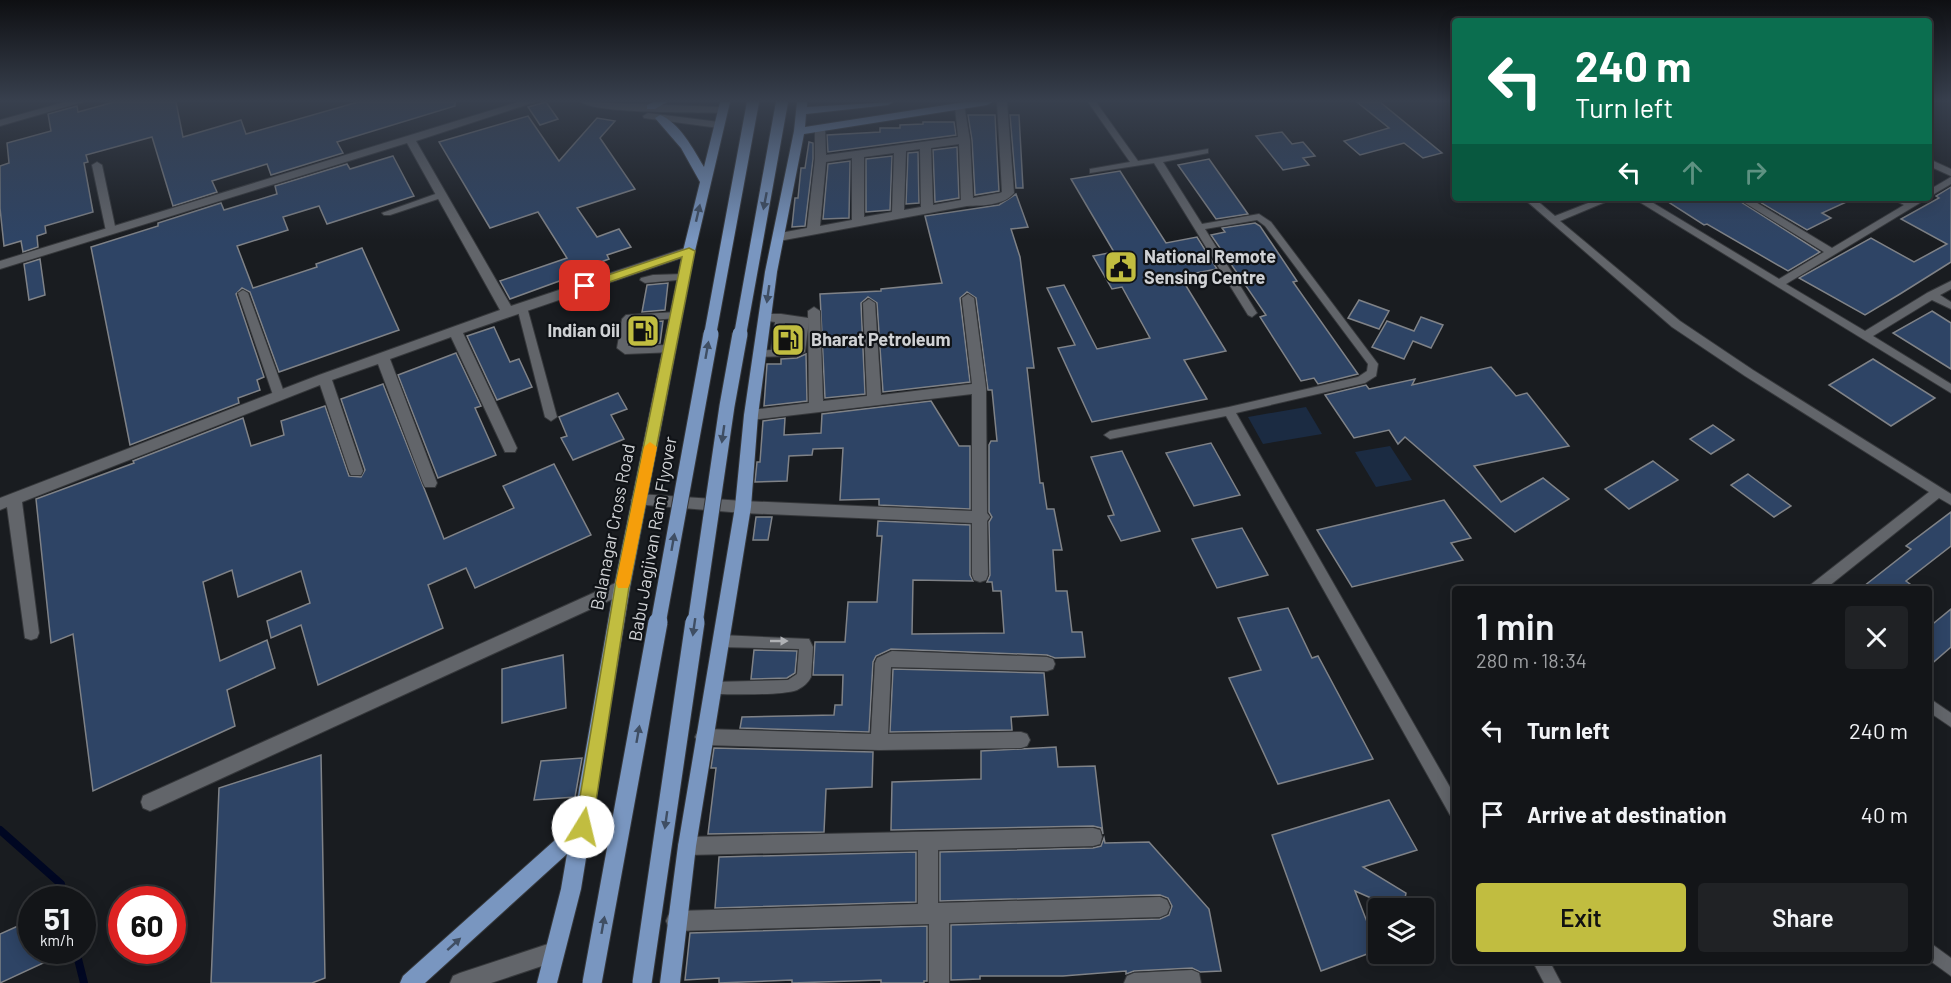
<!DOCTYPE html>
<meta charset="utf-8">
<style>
:root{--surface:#131518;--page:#202225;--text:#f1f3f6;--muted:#9d9fa2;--line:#323437;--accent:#c1bd40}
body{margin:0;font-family:Barlow,sans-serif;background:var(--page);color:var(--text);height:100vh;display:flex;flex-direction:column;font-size:22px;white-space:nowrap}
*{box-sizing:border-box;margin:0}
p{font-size:20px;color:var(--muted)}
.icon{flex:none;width:33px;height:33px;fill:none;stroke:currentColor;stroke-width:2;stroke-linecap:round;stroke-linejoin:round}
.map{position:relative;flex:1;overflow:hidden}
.panel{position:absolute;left:1452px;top:586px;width:480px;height:378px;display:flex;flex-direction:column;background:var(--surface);border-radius:6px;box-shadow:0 3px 15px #0003,0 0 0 2px var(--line)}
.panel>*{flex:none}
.top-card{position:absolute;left:1452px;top:18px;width:480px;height:183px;border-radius:6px;box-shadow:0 3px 15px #0003,0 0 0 2px var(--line);background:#0b6e4f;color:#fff;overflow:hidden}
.controls{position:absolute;left:1368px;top:898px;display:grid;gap:12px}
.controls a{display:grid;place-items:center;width:66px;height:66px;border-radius:6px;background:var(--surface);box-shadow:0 3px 15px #0003,0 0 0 2px var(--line);font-size:30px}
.speed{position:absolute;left:18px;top:886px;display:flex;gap:12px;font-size:30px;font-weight:700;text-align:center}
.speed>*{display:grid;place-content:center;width:78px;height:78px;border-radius:50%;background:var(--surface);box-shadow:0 3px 15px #0003,0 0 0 2px var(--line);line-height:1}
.speed small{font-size:15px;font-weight:400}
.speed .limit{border:9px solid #d22;background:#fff;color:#111}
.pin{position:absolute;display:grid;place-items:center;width:51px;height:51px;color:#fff;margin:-26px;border-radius:12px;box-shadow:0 3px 9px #0006}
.me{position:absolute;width:66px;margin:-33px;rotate:9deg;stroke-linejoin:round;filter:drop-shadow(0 0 4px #0008)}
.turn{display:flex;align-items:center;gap:21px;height:126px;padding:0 24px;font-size:27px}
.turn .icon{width:78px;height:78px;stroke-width:2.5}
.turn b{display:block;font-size:42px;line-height:51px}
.lanes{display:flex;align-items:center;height:57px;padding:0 24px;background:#0003;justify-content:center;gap:30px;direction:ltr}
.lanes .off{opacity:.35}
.round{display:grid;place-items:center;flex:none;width:63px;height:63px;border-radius:6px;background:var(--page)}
.headline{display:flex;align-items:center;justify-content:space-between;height:102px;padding:0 24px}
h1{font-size:36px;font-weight:600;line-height:45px}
.cta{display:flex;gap:12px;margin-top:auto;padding:12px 24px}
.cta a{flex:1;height:69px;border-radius:6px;background:var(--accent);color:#111;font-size:24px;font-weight:600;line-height:69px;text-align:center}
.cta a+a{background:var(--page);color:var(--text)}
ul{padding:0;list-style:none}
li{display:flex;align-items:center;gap:18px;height:84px;padding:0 24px}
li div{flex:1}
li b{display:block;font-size:22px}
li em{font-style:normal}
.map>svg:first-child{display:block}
.green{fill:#1b2b42}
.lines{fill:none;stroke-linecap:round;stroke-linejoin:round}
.stream{stroke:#000722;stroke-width:8}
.building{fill:#2e4465;stroke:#7f8287;stroke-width:1.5}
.lane-casing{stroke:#36383b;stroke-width:2}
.street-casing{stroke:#36383b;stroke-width:2}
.secondary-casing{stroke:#36383b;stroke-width:2}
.primary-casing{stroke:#36383b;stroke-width:2}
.lane{fill:#62656a;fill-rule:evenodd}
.street{fill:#62656a;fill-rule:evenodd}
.secondary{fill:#62656a;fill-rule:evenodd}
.primary{fill:#7996c0;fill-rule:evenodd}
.primary-bridge-far2-casing{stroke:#36383b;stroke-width:14;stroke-linecap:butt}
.primary-bridge-far1-casing{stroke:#36383b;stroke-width:17;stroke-linecap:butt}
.primary-bridge-casing{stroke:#36383b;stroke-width:21;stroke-linecap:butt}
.primary-bridge-far2{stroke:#7996c0;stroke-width:12}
.primary-bridge-far1{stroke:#7996c0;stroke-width:15}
.primary-bridge{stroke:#7996c0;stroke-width:19}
.oneway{fill:#3f4e63}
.oneway2{fill:#afb1b5}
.route{fill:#c1bd40;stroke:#7d7b2a;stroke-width:1.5}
.slow{fill:#f59e0b}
.labels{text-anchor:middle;stroke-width:4.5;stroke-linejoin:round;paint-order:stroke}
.poi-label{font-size:18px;font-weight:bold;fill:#d0d2d5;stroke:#101317;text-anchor:start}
.street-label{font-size:18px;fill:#d0d2d5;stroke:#101317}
</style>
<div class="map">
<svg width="1951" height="983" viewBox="0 0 1951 983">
<rect width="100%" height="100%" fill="#191c20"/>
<g class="green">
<polygon points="1306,407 1322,434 1263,444 1248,417"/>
<polygon points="1390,446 1412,480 1376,487 1355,452"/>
</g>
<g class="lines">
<g class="stream">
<polyline points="0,830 61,884 64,900"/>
<polyline points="76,951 84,983"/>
</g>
</g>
<g class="building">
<polygon points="114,102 176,102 183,137 241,120 246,134 358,102 455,102 455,106 337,142 343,153 271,175 267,164 212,181 217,192 173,206 152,137 86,155 88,162 84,163 93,212 45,226 46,233 37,236 38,247 23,252 21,241 4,246 0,208 0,166 9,163 7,143 51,131 48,114 77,106 78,112"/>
<polygon points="546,102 558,119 540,125 528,107"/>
<polygon points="1357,102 1380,102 1442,153 1423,158 1404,143 1360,155 1344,141 1389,128"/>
<polygon points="968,115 995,115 999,191 975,195 972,140"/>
<polygon points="1010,115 1019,115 1023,188 1016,188"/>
<polygon points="528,116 559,161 597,118 615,121 600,138 635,189 577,208 597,237 619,229 631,247 607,255 609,259 582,269 584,272 510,299 500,281 567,258 538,212 490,228 439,142"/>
<polygon points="923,122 954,122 956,135 828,152 827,135 880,132 880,128 900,128 900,125 923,124"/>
<polygon points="1282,132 1292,144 1303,142 1315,156 1303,158 1309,165 1283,170 1256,136"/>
<polygon points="809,142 813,143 813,159 805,226 792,227 795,198 798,198 801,168 805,168"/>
<polygon points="957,147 959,198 935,202 933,150"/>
<polygon points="918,152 919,203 906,204 908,153"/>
<polygon points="393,156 414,196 327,224 319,206 283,217 288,230 237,246 253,288 317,267 316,264 362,248 399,330 279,372 250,292 242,288 236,294 264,377 257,380 260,390 238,398 239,403 130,445 91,247 158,226 158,223 221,203 224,210 277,194 275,186 347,164 350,169"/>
<polygon points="892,156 890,210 866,212 866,159"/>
<polygon points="1209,159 1248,214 1216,219 1178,165"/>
<polygon points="850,161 849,218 823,219 828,164"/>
<polygon points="1120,171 1166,243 1197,237 1217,269 1180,276 1226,351 1184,360 1207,399 1092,422 1058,348 1075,345 1047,288 1064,285 1097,349 1150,338 1122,287 1112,289 1093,256 1114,252 1071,179"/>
<polygon points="1951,187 1951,262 1900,294 1865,315 1799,278 1871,238 1914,262 1947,244 1901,219 1939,198 1936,196"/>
<polygon points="1016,194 1028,227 1011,229 1020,257 1034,368 1027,368 1040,483 1043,483 1047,509 1054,509 1062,550 1053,550 1056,591 1067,591 1072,632 1082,632 1085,657 1055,658 1047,655 891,649 876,656 873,662 869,732 740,728 742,717 834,715 835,705 842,705 843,675 813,675 815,642 845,642 848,602 877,602 882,536 877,536 878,521 970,525 970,575 973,581 913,580 912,634 1004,633 1001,591 993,591 992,582 987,582 990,575 989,522 992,517 989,512 989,445 991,441 997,441 992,390 988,390 976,298 967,292 960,298 970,382 883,392 877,303 868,297 861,303 865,394 825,398 820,294 881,291 881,289 942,283 925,216 999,205"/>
<polygon points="1662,198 1735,198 1820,252 1788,271 1707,224 1704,225"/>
<polygon points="1753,198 1855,198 1822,213 1831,218 1807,230"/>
<polygon points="1255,223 1260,226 1297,281 1293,282 1358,374 1318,384 1314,378 1301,381 1260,317 1266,315 1211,235 1225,232 1222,228"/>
<polygon points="40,259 45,295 29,300 24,264"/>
<polygon points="668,283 665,310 642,312 647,285"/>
<polygon points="1359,300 1389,311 1379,329 1348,318"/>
<polygon points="1932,311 1951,323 1951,369 1893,333"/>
<polygon points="1421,317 1443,325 1431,348 1413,341 1404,359 1372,347 1387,321 1414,331"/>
<polygon points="663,321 660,343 631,344 634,323"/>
<polygon points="494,327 510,362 519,359 532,387 497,400 467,336"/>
<polygon points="456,353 481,406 475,408 496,455 438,478 398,375"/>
<polygon points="806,354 807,401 764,406 767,364 781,364 781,359 797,358"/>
<polygon points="1873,359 1935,398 1891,426 1829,385"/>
<polygon points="1491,367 1516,396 1527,393 1569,446 1474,466 1501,502 1543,478 1569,499 1515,532 1405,437 1398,444 1389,430 1354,438 1325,395 1366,385 1369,389 1415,379 1412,385"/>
<polygon points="383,384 444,539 514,508 503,486 554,464 591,535 475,588 466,568 428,585 443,628 318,685 301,625 271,638 267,621 310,603 301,571 238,597 232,570 203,582 220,661 267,640 275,668 227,690 235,726 93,791 73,634 51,643 36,499 134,463 133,461 243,418 251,446 284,435 281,421 325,406 349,476 361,477 365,470 341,399"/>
<polygon points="618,393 627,409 611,415 624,439 573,460 561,438 567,436 559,417"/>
<polygon points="931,401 959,446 970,446 970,509 879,505 879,499 840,500 843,448 813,449 812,455 789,456 787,481 755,482 757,462 760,462 763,421 785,418 784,435 821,433 822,414"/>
<polygon points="1713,425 1734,440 1711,454 1690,439"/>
<polygon points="1211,443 1240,495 1194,506 1166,453"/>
<polygon points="1122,451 1160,531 1121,541 1108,516 1114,515 1091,457"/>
<polygon points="1653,461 1678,480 1629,509 1605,489"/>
<polygon points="1748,474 1791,506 1774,517 1731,485"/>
<polygon points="1444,500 1471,538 1451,543 1463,560 1352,587 1317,530"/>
<polygon points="1951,512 1951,546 1906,581 1918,590 1859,590 1911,549 1906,546"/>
<polygon points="756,517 772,517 768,540 753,540"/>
<polygon points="1242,528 1268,575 1217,588 1192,539"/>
<polygon points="1288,608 1312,658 1318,656 1373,759 1278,784 1229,678 1261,670 1238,618"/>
<polygon points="1951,609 1951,647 1929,666 1929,627"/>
<polygon points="754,650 797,651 795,673 787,678 751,679"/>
<polygon points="563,655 566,708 502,723 502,669"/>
<polygon points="893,669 1044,673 1048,715 1011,717 1012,730 890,732"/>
<polygon points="1056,747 1058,767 1095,766 1103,834 1101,828 1093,826 891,830 892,782 981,779 981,751"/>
<polygon points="714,748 873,752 872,787 826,789 824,832 708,834 716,768 711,768"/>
<polygon points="321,755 325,978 312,983 211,983 219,788"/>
<polygon points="582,758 575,797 534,800 541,761"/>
<polygon points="1389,800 1417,850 1363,867 1406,893 1403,909 1396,909 1355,891 1378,950 1321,971 1272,835"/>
<polygon points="1104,838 1105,843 1149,842 1209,909 1221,971 1200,972 1192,968 1134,971 1126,974 1126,971 1063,976 980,976 980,979 951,980 951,925 1160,919 1169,915 1172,906 1168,898 1160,895 940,901 940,852 1093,848 1101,846"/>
<polygon points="916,852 916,902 715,908 719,857"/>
<polygon points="27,922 28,944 32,943 32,951 69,951 0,983 0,934"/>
<polygon points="927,926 927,981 924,981 924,983 881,983 881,980 792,983 792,980 719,983 719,978 685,980 690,933"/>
</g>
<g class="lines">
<g class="lane-casing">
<g id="lane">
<polygon points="1088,102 1096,102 1138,161 1208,149 1208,153 1163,162 1202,224 1259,214 1271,222 1378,364 1376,376 1365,383 1236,413 1455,796 1455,817 1450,815 1226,416 1110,439 1104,435 1110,431 1229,407 1358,377 1367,371 1368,364 1265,226 1257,220 1205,229 1257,313 1252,317 1248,315 1154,163 1090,173 1090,169 1130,162"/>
<polygon points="1929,159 1951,169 1951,176 1929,166"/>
<polygon points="97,162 102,165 116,231 111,234 106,231 92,165"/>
<polygon points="1951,177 1951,184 1929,197 1929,190"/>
<polygon points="441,192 444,193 444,197 390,215 384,215 382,213"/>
<polygon points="1523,198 1534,198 1555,216 1601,198 1615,198 1560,221 1680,321 1753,370 1951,494 1951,505 1939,498 1824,590 1808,590 1809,586 1929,492 1745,376 1672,327"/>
<polygon points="1633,198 1645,198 1779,279 1824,252 1737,198 1749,198 1832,248 1904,205 1891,198 1904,198 1911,201 1916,198 1928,198 1786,284 1865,331 1927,293 1951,281 1951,289 1940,295 1951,302 1951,309 1932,300 1873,336 1951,384 1951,393"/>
<polygon points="684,274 688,275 688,279 645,283 640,280 641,278 653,275"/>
<polygon points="243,290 248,293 285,395 283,398 279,399 273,395 238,293"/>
<polygon points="522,304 527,307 557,417 551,421 545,417 517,307"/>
<polygon points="676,312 680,314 681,316 680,318 632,321 628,346 670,345 675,349 674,352 625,354 617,348 622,319 626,315"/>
<path d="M765,314h16l27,4 1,3 -4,31 -8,4 -41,1 -1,-3 1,-3 15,-1 4,-28 -14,-2 -1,-2 1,-2zM785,323l13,1 -4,24 -12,1z"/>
<path d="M720,635l89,4 4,8 -2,30c-3,6 -8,10 -14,13 -17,6 -64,4 -85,4l-5,-2 -2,-4 2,-4 5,-2 76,-2 9,-6 2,-25 -79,-2 -5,-2 -2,-4 2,-4z"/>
<polygon points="1929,698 1951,713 1951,727 1929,712"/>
<polygon points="1929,942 1951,958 1951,976 1929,960"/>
<polygon points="1533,962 1550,962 1561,983 1544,983"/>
</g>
</g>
<g class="street-casing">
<g id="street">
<polygon points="65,102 83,102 0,126 0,120"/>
<polygon points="518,102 535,102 416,141 511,306 685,248 689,247 695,251 693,254 463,333 517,448 515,452 505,452 451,337 390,359 437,483 435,487 425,487 423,483 378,364 332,380 363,471 361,475 351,475 349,471 320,385 22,502 39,633 37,638 31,640 25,638 7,507 0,510 0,498 319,375 500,310 407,143 0,269 0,261"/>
<path d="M997,102h10l7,91c-11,13 -31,12 -47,13l-188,35 -6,-4 2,-3 32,-6 8,-69v-30l5,-3 5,3 1,26 132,-18 -3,-30 1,-2h8l6,35 3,58 27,-5 2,-1zM959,144l2,56 -28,5 -2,-57zM920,149l1,58 -17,3 2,-59zM894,153l-2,59 -28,5v-60zM852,158v62l-32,6 6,-64z"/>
<polygon points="968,294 974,298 986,388 987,513 990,517 987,521 988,575 986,580 980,582 974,580 972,575 972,523 743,513 634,504 631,500 634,496 639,494 743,501 972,511 972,394 751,420 744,415 751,410 809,403 808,311 814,307 820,311 823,401 867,396 863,303 869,299 875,303 881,395 972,384 962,298"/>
<polygon points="622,580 628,582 630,587 628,592 157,808 150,811 143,808 141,802 143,796"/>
<polygon points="892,651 1047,657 1053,659 1055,664 1053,669 1047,671 891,667 888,734 1021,732 1027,734 1030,740 1027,746 1021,748 879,750 704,745 698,743 695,737 698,731 704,729 871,734 875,663 877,658"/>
<polygon points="1093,828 1100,830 1102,837 1100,844 1093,846 938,850 938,903 1160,897 1167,900 1170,907 1167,914 1160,917 949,923 949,983 929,983 929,924 676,931 669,928 666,921 669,914 676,911 918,904 918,850 687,855 680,853 678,846 680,839 687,837"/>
<polygon points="1192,970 1199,973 1201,983 1124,983 1127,976 1134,973"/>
</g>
</g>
<g class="secondary-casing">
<g id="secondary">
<path d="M581,102l142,5 5,3 -5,3c-26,-1 -125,1 -142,-11z"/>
<polygon points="648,113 719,122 724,125 719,128 644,118 643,116"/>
<polygon points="554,942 561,945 564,952 561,959 554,962 491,983 450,983 453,976 460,973"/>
</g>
</g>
<g class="primary-casing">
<g id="primary">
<polygon points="653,102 667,102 655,109 647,109 647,105"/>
<path d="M720,102h10l-35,149 -65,336 -49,302 -24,94h-20l24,-94 6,-35 -142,129h-25l3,-7 170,-152 41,-237 69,-336 17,-69 -19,-34 -26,-30 5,-3c19,7 34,35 44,52z"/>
<polygon points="797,102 807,102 807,107 893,102 888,105 806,114 805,127 965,102 992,102 987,105 804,134 777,272 758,415 751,507 696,846 680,983 660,983 678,846 735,507 744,415 765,272 794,131"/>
</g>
</g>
<use href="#lane" class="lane"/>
<use href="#street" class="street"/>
<use href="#secondary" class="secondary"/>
<use href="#primary" class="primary"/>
<g class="primary-bridge-far2-casing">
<g id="primary-bridge-far2">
<polyline points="710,335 753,102"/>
<polyline points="740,335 782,102"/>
</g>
</g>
<g class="primary-bridge-far1-casing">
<g id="primary-bridge-far1">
<polyline points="658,624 711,334"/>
<polyline points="695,624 727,406 740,334"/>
</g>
</g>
<g class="primary-bridge-casing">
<g id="primary-bridge">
<polyline points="592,983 658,622"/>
<polyline points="642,983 695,622"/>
</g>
</g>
<use href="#primary-bridge-far2" class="primary-bridge-far2"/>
<use href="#primary-bridge-far1" class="primary-bridge-far1"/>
<use href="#primary-bridge" class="primary-bridge"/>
</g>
<defs><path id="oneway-solid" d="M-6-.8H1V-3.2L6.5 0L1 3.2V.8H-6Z" transform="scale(1.5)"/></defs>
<g class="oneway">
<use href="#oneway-solid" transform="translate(765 201) rotate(101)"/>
<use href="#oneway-solid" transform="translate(698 213) rotate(-77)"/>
<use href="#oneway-solid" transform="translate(768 294) rotate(98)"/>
<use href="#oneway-solid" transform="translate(707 350) rotate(-80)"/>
<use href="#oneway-solid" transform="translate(723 434) rotate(98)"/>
<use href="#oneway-solid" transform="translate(673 542) rotate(-80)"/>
<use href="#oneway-solid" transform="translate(694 627) rotate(98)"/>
<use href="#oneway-solid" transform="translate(638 734) rotate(-80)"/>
<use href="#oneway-solid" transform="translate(666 820) rotate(98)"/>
<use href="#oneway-solid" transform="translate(603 925) rotate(-80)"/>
<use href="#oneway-solid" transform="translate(454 944) rotate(-42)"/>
</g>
<use class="oneway2" href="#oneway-solid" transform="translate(779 641)"/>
<linearGradient id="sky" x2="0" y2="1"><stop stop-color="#0e0f12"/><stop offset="0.42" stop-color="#38404e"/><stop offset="1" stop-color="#38404e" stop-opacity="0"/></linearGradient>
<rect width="1951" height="240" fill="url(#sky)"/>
<polygon class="route" points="689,248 695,251 629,587 592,827 589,833 583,835 577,833 575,827 615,587 682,257 589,289 581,289 579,286 581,284"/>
<polygon class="slow" points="650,442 657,447 630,583 628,588 618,588 616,583 644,447"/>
<defs>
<g id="civic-square" transform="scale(1.725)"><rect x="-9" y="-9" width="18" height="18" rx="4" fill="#c1bd40" stroke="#101317"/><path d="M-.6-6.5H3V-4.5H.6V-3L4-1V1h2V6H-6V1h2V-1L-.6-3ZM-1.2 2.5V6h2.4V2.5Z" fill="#111"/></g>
<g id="fuel-square" transform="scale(1.725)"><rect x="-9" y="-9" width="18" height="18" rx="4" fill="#c1bd40" stroke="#101317"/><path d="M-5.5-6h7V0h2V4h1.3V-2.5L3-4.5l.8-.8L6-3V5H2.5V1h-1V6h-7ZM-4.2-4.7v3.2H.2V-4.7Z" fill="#111"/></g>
</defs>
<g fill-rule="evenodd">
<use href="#civic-square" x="1121" y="267"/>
<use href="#fuel-square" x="643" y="331"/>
<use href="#fuel-square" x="788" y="340"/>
</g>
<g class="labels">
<g class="poi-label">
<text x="1144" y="263">National Remote<tspan x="1144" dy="21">Sensing Centre</tspan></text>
<text x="620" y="337" text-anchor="end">Indian Oil</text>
<text x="811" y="346">Bharat Petroleum</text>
</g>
<g class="street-label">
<text transform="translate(613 527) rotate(-79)" y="6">Balanagar Cross Road</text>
<text transform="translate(653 539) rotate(-80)" y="6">Babu Jagjivan Ram Flyover</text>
</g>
</g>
</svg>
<div class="controls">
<a><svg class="icon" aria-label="layers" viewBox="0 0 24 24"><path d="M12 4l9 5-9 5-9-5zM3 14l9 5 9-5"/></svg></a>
</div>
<div class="speed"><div>51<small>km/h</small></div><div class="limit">60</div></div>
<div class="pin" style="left:585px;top:286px;background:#d93025"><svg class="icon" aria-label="arrive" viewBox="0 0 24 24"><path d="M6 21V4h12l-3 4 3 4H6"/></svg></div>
<svg class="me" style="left:583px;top:827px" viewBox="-20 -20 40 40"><circle r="19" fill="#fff"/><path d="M0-13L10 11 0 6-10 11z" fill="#c1bd40"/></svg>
<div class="top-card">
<div class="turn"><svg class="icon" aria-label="left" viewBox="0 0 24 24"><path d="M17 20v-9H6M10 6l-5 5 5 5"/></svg><div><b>240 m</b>Turn left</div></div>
<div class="lanes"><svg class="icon" aria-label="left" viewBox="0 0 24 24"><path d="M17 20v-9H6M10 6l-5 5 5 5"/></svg><svg class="icon off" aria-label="ahead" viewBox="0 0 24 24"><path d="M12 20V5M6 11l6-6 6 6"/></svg><svg class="icon off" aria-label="right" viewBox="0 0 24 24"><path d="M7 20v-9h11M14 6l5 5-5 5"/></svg></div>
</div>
<section class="panel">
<div class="headline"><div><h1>1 min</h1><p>280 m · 18:34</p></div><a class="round"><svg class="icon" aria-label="close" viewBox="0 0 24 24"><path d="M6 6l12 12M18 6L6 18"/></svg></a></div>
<ul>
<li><svg class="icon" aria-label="left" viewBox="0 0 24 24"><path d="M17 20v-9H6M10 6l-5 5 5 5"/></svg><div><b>Turn left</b></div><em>240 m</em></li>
<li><svg class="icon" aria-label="arrive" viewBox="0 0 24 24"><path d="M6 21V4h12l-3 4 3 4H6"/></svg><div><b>Arrive at destination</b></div><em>40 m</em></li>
</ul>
<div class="cta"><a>Exit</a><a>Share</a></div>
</section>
</div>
